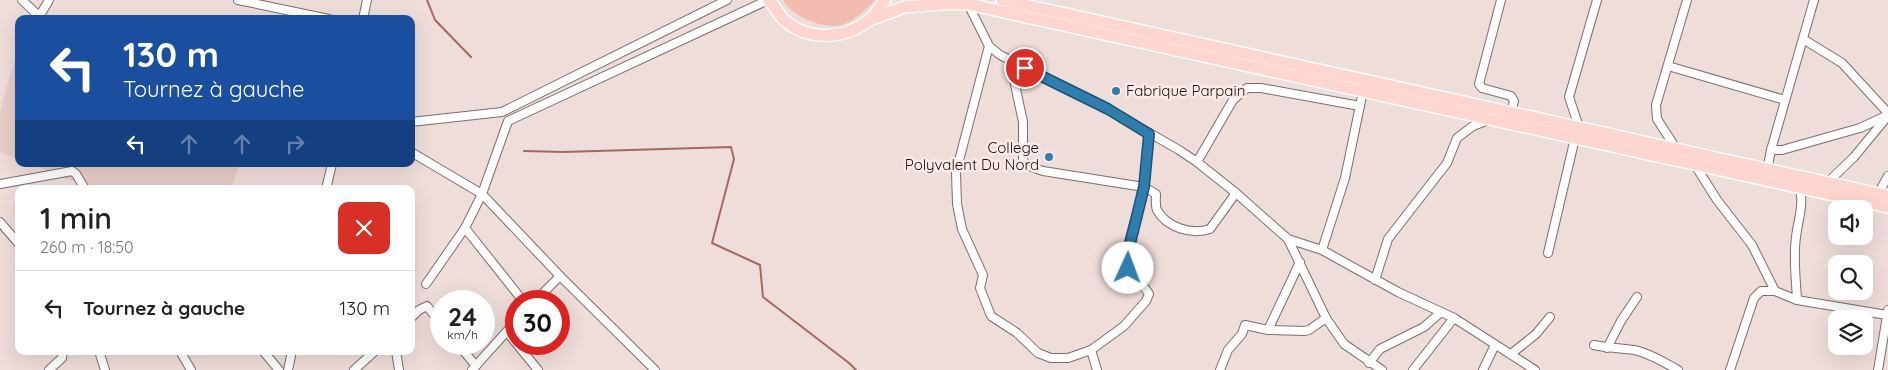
<!DOCTYPE html>
<html lang="fr">
<meta charset="utf-8">
<style>
:root{--surface:#fff;--page:#f6f6f6;--text:#222;--muted:#767676;--line:#e0e0e0}
body{margin:0;font-family:Quicksand,sans-serif;background:var(--page);color:var(--text);height:100vh;display:flex;flex-direction:column;font-size:19px;white-space:nowrap}
*{box-sizing:border-box;margin:0}
p{font-size:16px;color:var(--muted)}
.icon{flex:none;width:28px;height:28px;fill:none;stroke:currentColor;stroke-width:2;stroke-linecap:round;stroke-linejoin:round}
.map{position:relative;flex:1;overflow:hidden}
.drawer{position:absolute;left:15px;top:185px;width:400px;height:170px;display:flex;flex-direction:column;background:var(--surface);border-radius:10px;box-shadow:0 5px 20px #0002}
.drawer>*{flex:none}
.hud{position:absolute;left:15px;top:15px;width:400px;height:152px;border-radius:10px;box-shadow:0 5px 20px #0002;background:#1a4fa0;color:#fff;overflow:hidden}
.tools{position:absolute;left:1828px;top:200px;display:grid;gap:10px}
.tools a{display:grid;place-items:center;width:45px;height:45px;border-radius:10px;background:var(--surface);box-shadow:0 5px 20px #0002;font-size:25px}
.speed{position:absolute;left:430px;top:290px;display:flex;gap:10px;font-size:25px;font-weight:700;text-align:center}
.speed>*{display:grid;place-content:center;width:65px;height:65px;border-radius:50%;background:var(--surface);box-shadow:0 5px 20px #0002;line-height:1}
.speed small{font-size:12px;font-weight:400}
.speed .limit{border:8px solid #d22;background:#fff;color:#111}
.pin{position:absolute;display:grid;place-items:center;width:42px;height:42px;color:#fff;margin:-21px;border:2px solid #fff;border-radius:50%;box-shadow:0 1px 5px #0007}
.me{position:absolute;width:55px;margin:-28px;rotate:2deg;stroke-linejoin:round;filter:drop-shadow(0 0 4px #0008)}
.turn{display:flex;align-items:center;gap:18px;height:105px;padding:0 25px;font-size:22px}
.turn .icon{width:65px;height:65px;stroke-width:2.5}
.turn b{display:block;font-size:35px;line-height:42px}
.lanes{display:flex;align-items:center;height:48px;padding:0 25px;background:#0003;justify-content:center;gap:25px;direction:ltr}
.lanes .off{opacity:.35}
.round{display:grid;place-items:center;flex:none;width:52px;height:52px;border-radius:10px;background:var(--page)}
.summary{display:flex;align-items:center;justify-content:space-between;height:85px;padding:0 25px}
h1{font-size:30px;font-weight:600;line-height:38px}
ul{padding:0;list-style:none}
li{display:flex;align-items:center;gap:15px;height:75px;padding:0 25px;border-top:1px solid var(--line)}
li div{flex:1}
li b{display:block;font-size:19px}
li em{font-style:normal}
.map>svg:first-child{display:block}
.built{fill:#e8cdc8}
.green{fill:#f3bcb1}
.lines{fill:none;stroke-linecap:round;stroke-linejoin:round}
.stream{stroke:#a5685e;stroke-width:2}
.street-casing{stroke:#7e6e6a;stroke-width:10}
.primary-casing{stroke:#fff;stroke-width:14}
.street{stroke:#fff;stroke-width:8}
.primary{stroke:#fed6cf;stroke-width:11}
.route-casing{stroke:#1f5272;stroke-width:12}
.route{stroke:#2f7eb0;stroke-width:9}
.poi-dot{fill:#2f7eb0;stroke:#fceae6;stroke-width:2}
.labels{text-anchor:middle;stroke-width:5;stroke-linejoin:round;paint-order:stroke}
.poi-label{font-size:15px;fill:#181110;stroke:#fceae6;text-anchor:start}
</style>
<div class="map">
<svg width="1888" height="370" viewBox="0 0 1888 370">
<rect width="100%" height="100%" fill="#efddd9"/>
<g class="built">
<polygon points="19,46 19,159 0,152 0,111"/>
<polygon points="30,164 239,164 231,189 93,189"/>
</g>
<path class="green" d="M783,0h92c-9,10 -24,24 -38,26 -18,1 -46,-10 -54,-26z"/>
<g class="lines">
<g class="stream">
<polyline points="427,0 435,20 471,57"/>
<polyline points="524,151 563,152 731,147 734,159 712,243 760,265 763,297 849,363 856,370"/>
</g>
<g class="street-casing">
<g id="street">
<polyline points="22,0 42,19"/>
<polyline points="238,0 329,19"/>
<polyline points="1501,0 1479,84 1482,88 1511,96 1514,101 1511,113"/>
<polyline points="968,4 989,46 1000,55 1108,109 1179,150 1197,162 1236,193 1288,239 1322,250 1398,292 1454,318 1535,370"/>
<polyline points="39,17 49,0"/>
<polyline points="363,19 367,0"/>
<polyline points="1803,39 1842,63 1888,113"/>
<path d="M989,46l-33,126 1,32 5,25 21,46 -3,13 11,28 26,17 21,20 13,5h17l23,-8 33,-24 22,-25 3,-7c-6,-11 -20,-18 -22,-31 -3,-16 14,-56 17,-75 2,-18 2,-37 5,-54"/>
<path d="M1010,61l13,61v39l6,5 14,5 101,16 12,7c0,5 -1,11 1,16 10,18 35,25 53,19l26,-36"/>
<polyline points="1668,66 1785,100"/>
<polyline points="411,122 502,112 727,0"/>
<polyline points="1579,127 1569,97 1597,0"/>
<polyline points="1677,150 1657,119 1656,105 1687,0"/>
<polyline points="1771,150 1782,150 1860,128 1888,115"/>
<polyline points="411,152 482,194 560,276 655,370"/>
<polyline points="1197,162 1233,100 1247,88 1261,88 1360,106"/>
<polyline points="1695,165 1717,200 1752,245 1775,291 1797,300 1887,315"/>
<polyline points="1767,170 1771,150 1814,0"/>
<polyline points="1827,183 1854,157 1887,117"/>
<polyline points="0,184 72,171 76,174 85,189"/>
<polyline points="326,189 332,164"/>
<polyline points="1878,194 1888,176"/>
<polyline points="0,222 19,244"/>
<polyline points="465,228 523,301"/>
<polyline points="1288,239 1326,318 1344,344 1382,370"/>
<polyline points="1322,250 1345,178 1363,91"/>
<polyline points="1548,253 1575,138"/>
<polyline points="1375,280 1388,239 1447,163 1457,138 1473,126 1491,119"/>
<polyline points="426,284 465,228 482,194 508,121 768,0"/>
<path d="M1797,300c-1,-21 -4,-42 -1,-63 2,-17 8,-32 4,-49"/>
<polyline points="535,301 560,276"/>
<polyline points="411,318 419,310 427,306 441,324"/>
<polyline points="1268,330 1300,262"/>
<polyline points="507,332 538,370"/>
<polyline points="458,344 476,366"/>
<path d="M1594,345c14,3 27,3 40,5 16,3 31,13 44,20"/>
<polyline points="1607,348 1621,321 1637,297"/>
<polyline points="1091,350 1097,370"/>
<polyline points="99,351 105,370"/>
<polyline points="180,351 191,370"/>
<polyline points="263,351 279,370"/>
<polyline points="396,351 399,370"/>
<polyline points="1511,354 1536,334 1550,317"/>
<polyline points="1369,363 1380,349 1424,327 1441,312"/>
<polyline points="49,370 62,358 63,351"/>
<polyline points="288,370 292,351"/>
<polyline points="354,370 375,351"/>
<polyline points="472,370 516,321"/>
<polyline points="1220,370 1228,350 1242,334 1245,325 1268,330 1305,331 1309,330 1326,318"/>
<polyline points="1413,370 1454,318"/>
<polyline points="1483,370 1495,345"/>
<polyline points="1730,370 1754,298 1761,291 1775,291"/>
<polyline points="1878,370 1888,310"/>
</g>
</g>
<g class="primary-casing">
<g id="primary">
<path d="M769,0c5,6 9,13 14,19 23,22 60,21 85,2 7,-5 12,-14 17,-21"/>
<polyline points="1002,0 1888,196"/>
<polyline points="870,20 904,7 941,4 968,4 1888,207"/>
</g>
</g>
<use href="#street" class="street"/>
<use href="#primary" class="primary"/>
</g>
<g class="lines">
<g class="route-casing">
<polyline id="route" points="1025,68 1108,109 1149,134 1144,187 1127,256 1128,268"/>
</g>
<use href="#route" class="route"/>
</g>
<g class="poi-dot">
<circle cx="1116" cy="91" r="5"/>
<circle cx="1049" cy="157" r="5"/>
</g>
<g class="labels">
<g class="poi-label">
<text x="1126" y="96">Fabrique Parpain</text>
<text x="1039" y="153" text-anchor="end">College<tspan x="1039" dy="17">Polyvalent Du Nord</tspan></text>
</g>
</g>
</svg>
<div class="tools">
<a><svg class="icon" aria-label="sound" viewBox="0 0 24 24"><path d="M4 9h4l5-4v14l-5-4H4zM17 9q2 3 0 6"/></svg></a>
<a><svg class="icon" aria-label="search" viewBox="0 0 24 24"><circle cx="10" cy="10" r="6"/><path d="M15 15l6 6"/></svg></a>
<a><svg class="icon" aria-label="layers" viewBox="0 0 24 24"><path d="M12 4l9 5-9 5-9-5zM3 14l9 5 9-5"/></svg></a>
</div>
<div class="speed"><div>24<small>km/h</small></div><div class="limit">30</div></div>
<div class="pin" style="left:1025px;top:68px;background:#d93025"><svg class="icon" aria-label="arrive" viewBox="0 0 24 24"><path d="M6 21V4h12l-3 4 3 4H6"/></svg></div>
<svg class="me" style="left:1128px;top:268px" viewBox="-20 -20 40 40"><circle r="19" fill="#fff"/><path d="M0-13L10 11 0 6-10 11z" fill="#2f7eb0"/></svg>
<div class="hud">
<div class="turn"><svg class="icon" aria-label="left" viewBox="0 0 24 24"><path d="M17 20v-9H6M10 6l-5 5 5 5"/></svg><div><b>130 m</b>Tournez à gauche</div></div>
<div class="lanes"><svg class="icon" aria-label="left" viewBox="0 0 24 24"><path d="M17 20v-9H6M10 6l-5 5 5 5"/></svg><svg class="icon off" aria-label="ahead" viewBox="0 0 24 24"><path d="M12 20V5M6 11l6-6 6 6"/></svg><svg class="icon off" aria-label="ahead" viewBox="0 0 24 24"><path d="M12 20V5M6 11l6-6 6 6"/></svg><svg class="icon off" aria-label="right" viewBox="0 0 24 24"><path d="M7 20v-9h11M14 6l5 5-5 5"/></svg></div>
</div>
<section class="drawer">
<div class="summary"><div><h1>1 min</h1><p>260 m · 18:50</p></div><a class="round" style="background:#d93025;color:#fff"><svg class="icon" aria-label="close" viewBox="0 0 24 24"><path d="M6 6l12 12M18 6L6 18"/></svg></a></div>
<ul>
<li><svg class="icon" aria-label="left" viewBox="0 0 24 24"><path d="M17 20v-9H6M10 6l-5 5 5 5"/></svg><div><b>Tournez à gauche</b></div><em>130 m</em></li>
</ul>
</section>
</div>
